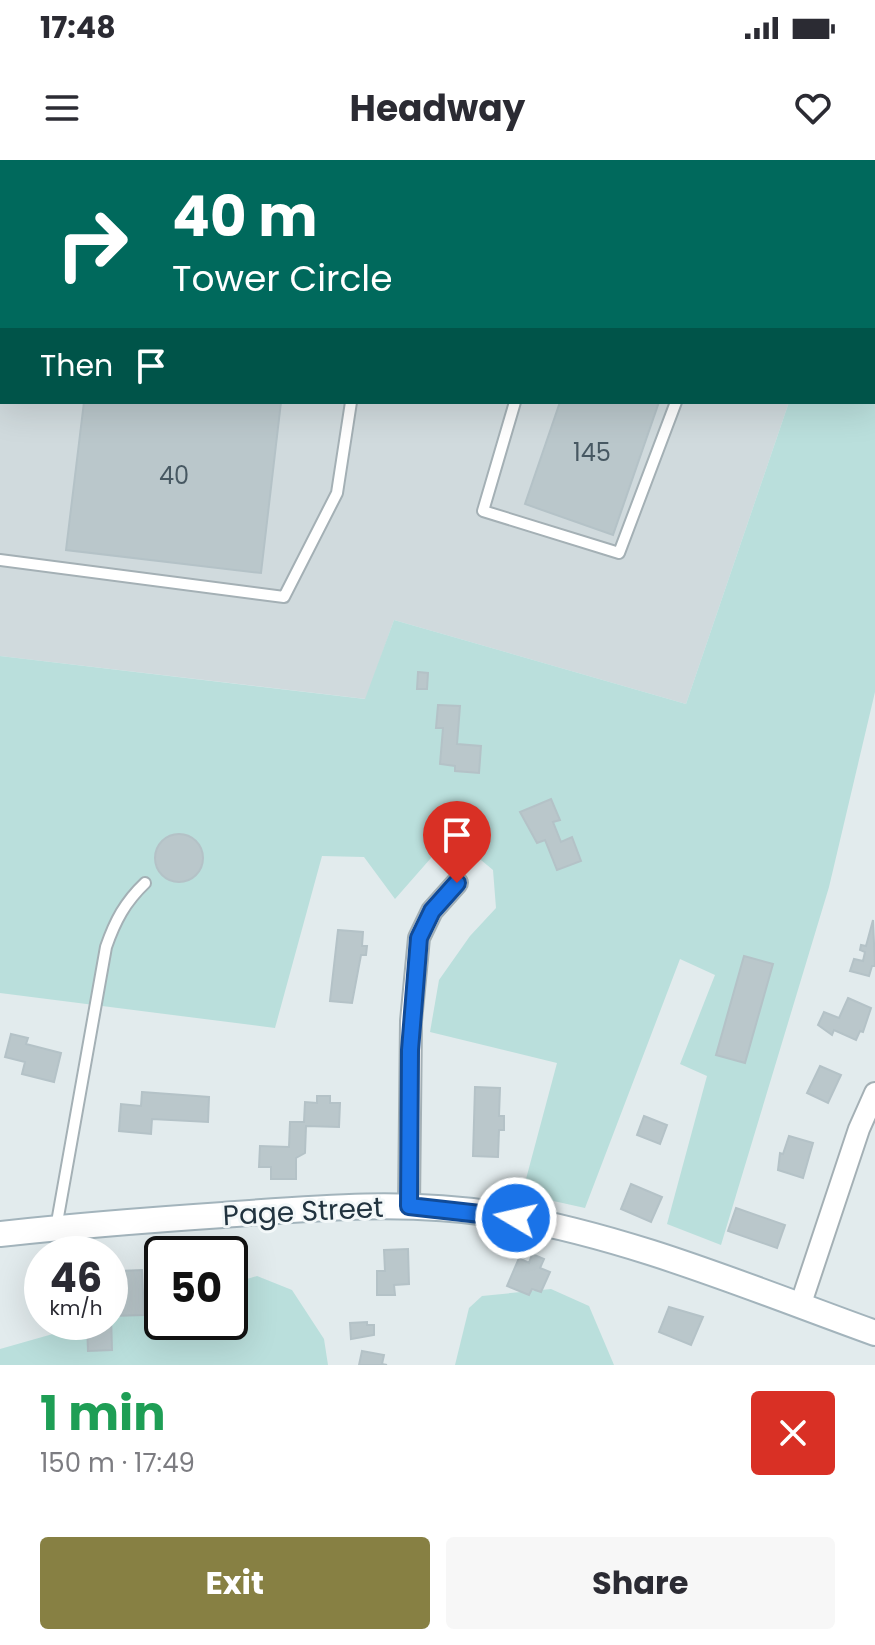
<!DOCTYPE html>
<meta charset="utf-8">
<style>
:root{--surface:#fff;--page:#f7f7f7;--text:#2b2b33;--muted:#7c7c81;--accent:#878043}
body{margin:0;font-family:Poppins,sans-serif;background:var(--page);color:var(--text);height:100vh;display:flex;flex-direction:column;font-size:30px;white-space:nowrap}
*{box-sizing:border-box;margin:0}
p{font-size:26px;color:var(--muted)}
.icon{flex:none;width:44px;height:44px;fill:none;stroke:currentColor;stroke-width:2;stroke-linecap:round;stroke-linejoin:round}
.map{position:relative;height:1205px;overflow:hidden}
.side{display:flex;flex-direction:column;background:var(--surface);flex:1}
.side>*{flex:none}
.top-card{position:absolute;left:0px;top:0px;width:876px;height:244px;box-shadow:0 8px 32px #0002;background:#00695c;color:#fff;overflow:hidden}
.speed{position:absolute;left:24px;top:1076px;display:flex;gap:16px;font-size:40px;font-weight:700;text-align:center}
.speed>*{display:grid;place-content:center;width:104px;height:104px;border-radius:50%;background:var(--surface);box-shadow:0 8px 32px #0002;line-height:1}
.speed small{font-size:20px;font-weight:400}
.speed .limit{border:4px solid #111;border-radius:12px;background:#fff;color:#111}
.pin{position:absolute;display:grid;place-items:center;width:68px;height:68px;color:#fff;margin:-82px -34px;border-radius:50% 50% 50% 0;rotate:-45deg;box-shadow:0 0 8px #0007}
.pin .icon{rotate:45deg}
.me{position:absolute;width:88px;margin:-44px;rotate:279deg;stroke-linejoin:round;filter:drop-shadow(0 0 6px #0008)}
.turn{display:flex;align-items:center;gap:28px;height:168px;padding:0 40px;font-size:36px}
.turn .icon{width:104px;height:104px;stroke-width:2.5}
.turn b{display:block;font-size:56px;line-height:68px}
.then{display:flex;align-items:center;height:76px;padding:0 40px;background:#0003;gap:16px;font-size:30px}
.round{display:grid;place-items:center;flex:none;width:84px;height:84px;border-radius:8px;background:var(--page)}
.overview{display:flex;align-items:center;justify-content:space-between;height:136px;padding:0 40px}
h1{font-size:48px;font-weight:700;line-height:60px;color:#1e9e55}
.button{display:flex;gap:16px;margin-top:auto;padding:16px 40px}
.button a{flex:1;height:92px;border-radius:8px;background:var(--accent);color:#fff;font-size:32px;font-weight:700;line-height:92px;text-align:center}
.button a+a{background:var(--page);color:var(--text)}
.status{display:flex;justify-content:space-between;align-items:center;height:56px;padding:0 40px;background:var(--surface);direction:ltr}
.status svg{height:22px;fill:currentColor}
header{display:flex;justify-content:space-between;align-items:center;height:104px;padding:0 40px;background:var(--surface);font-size:36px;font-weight:700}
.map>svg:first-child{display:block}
.built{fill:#d0dadd}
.green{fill:#badfdc}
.building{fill:#bac7cb;stroke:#b4c2c7;stroke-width:2}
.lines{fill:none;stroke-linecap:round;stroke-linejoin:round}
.lane-casing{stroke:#a4b0b5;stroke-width:14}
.street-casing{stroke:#a4b0b5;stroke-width:24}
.secondary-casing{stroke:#a3b4bc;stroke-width:28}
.lane{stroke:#fff;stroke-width:10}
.street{stroke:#fff;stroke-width:20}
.secondary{stroke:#fff;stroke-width:24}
.route-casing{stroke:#114b97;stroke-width:20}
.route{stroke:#1a73e8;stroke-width:14}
.labels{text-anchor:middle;stroke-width:6;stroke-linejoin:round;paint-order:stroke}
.number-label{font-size:24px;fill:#475862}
.street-label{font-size:28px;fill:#21333f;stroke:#f3f8f9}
</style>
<div class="status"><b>17:48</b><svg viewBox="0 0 49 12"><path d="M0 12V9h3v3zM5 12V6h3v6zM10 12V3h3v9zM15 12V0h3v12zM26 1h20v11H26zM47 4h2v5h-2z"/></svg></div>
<header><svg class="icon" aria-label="menu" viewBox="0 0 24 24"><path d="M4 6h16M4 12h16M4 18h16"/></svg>Headway<svg class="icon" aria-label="heart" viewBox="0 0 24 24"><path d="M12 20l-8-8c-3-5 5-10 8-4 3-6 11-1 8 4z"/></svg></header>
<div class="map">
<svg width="875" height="1205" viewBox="0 0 875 1205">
<rect width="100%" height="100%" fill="#e2ebed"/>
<polygon class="built" points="0,0 875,0 875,226 874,2 2,2 2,242 789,242 686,544 394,460 366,539 0,496"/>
<g class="green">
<polygon points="875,226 875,532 829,727 721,1085 667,1064 707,916 680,904 715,815 680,799 585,1048 522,1034 557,903 430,872 439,820 470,776 496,748 493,710 463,685 438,690 395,739 364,697 322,696 275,868 0,833 0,496 365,539 394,460 686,544 789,242 874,242"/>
<polygon points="257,1116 292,1130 324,1179 328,1205 0,1205 0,1189 95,1162 110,1162 110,1158 162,1143 162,1162 230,1162 230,1124"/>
<polygon points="551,1129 589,1146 614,1205 455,1205 469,1148 482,1136"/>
</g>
<g class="building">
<polygon points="121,0 201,0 120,2"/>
<polygon points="644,0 750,0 643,2"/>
<polygon points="84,242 281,242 261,413 66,390"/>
<polygon points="560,242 659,242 613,375 525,344"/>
<polygon points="418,512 428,513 427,529 417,529"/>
<polygon points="438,545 460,546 457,584 481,586 479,613 455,611 455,606 440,604 443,568 436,568"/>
<polygon points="551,639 560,660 553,662 561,682 572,677 581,701 557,710 545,680 537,683 520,652"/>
<circle cx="179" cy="698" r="24"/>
<polygon points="873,760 875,806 872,806 869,816 850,811 854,799 863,801 865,792 860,790 861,785 866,786"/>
<polygon points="338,770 363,772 362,786 367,786 366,795 361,795 352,843 330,841"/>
<polygon points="744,796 773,804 745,903 716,895"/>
<polygon points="848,838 871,848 863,872 860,871 856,880 834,870 832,875 818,865 824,852 839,858"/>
<polygon points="11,874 28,878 26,884 61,893 54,922 22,914 25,902 5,897"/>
<polygon points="820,906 841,915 828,943 807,933"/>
<polygon points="475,927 500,928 499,956 504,956 504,970 499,970 498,997 473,996"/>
<polygon points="142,932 209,937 208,962 152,959 151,974 119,971 121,944 141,946"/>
<polygon points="317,936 330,936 330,943 340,943 339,967 306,966 305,993 296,998 296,1019 271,1019 271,1007 259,1007 260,986 289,987 290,962 304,962 305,942 317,943"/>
<polygon points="644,956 667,965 660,984 637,975"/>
<polygon points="789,976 813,983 803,1018 778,1010 780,993 783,994"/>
<polygon points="631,1024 662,1037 651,1062 621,1049"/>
<polygon points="736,1048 785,1065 777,1088 728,1071"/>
<polygon points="408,1089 409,1124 394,1125 395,1135 377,1135 377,1111 385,1111 384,1090"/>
<polygon points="532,1094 544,1099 540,1108 550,1112 541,1132 532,1129 529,1135 507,1126 519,1098 529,1103"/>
<polygon points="142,1110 144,1155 111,1156 112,1190 88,1191 87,1162 110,1162 111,1124 119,1124 119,1111"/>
<polygon points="669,1147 703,1157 691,1185 659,1172"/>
<polygon points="367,1162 367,1165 374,1165 374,1175 351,1179 350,1163"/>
<polygon points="362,1191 384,1195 382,1204 387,1205 359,1205"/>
</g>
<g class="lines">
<g class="lane-casing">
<g id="lane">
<polyline points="36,2 36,0"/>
<polyline points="389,2 390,0"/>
<polyline points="586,2 586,0"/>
<polyline points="766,2 767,0"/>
<polyline points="804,2 805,0"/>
<polyline points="0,226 2,213"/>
<polyline points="515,242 483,351 619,393 676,242"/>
<polyline points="0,400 284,437 337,333 351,242"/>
<path d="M56,1068l50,-281c9,-26 19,-45 39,-64"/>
</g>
</g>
<g class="street-casing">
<g id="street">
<polyline points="409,1046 411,861 419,778 432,751 457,723"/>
<polyline points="800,1146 859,969 875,933"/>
</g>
</g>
<g class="secondary-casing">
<path id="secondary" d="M0,1074c74,-8 149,-14 223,-19 91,-7 181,-15 271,-1 132,21 256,74 381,119"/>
</g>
<use href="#lane" class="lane"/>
<use href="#street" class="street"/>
<use href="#secondary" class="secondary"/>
</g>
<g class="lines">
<g class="route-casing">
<polyline id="route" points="457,723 432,751 419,778 410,890 409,1046 516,1058"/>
</g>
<use href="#route" class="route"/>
</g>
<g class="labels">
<g class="number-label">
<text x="592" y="301">145</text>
<text x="174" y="324">40</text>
</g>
<g class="street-label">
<text transform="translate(303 1051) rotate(-3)" y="10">Page Street</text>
</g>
</g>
</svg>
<div class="speed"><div>46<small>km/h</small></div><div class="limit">50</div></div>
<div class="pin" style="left:457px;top:723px;background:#d93025"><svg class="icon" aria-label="arrive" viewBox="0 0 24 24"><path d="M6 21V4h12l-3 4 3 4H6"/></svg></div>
<svg class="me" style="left:516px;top:1058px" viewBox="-20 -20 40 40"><circle r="17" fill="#1a73e8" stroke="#fff" stroke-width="3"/><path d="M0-11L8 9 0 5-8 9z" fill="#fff"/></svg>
<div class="top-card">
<div class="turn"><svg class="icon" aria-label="right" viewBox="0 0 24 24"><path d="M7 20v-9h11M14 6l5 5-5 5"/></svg><div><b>40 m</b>Tower Circle</div></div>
<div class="then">Then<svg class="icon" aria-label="arrive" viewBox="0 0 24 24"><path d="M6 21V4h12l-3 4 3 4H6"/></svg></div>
</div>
</div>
<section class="side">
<div class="overview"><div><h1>1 min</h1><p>150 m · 17:49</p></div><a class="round" style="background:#d93025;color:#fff"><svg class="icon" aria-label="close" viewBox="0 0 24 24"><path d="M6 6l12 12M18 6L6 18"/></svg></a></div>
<div class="button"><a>Exit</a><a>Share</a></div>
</section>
